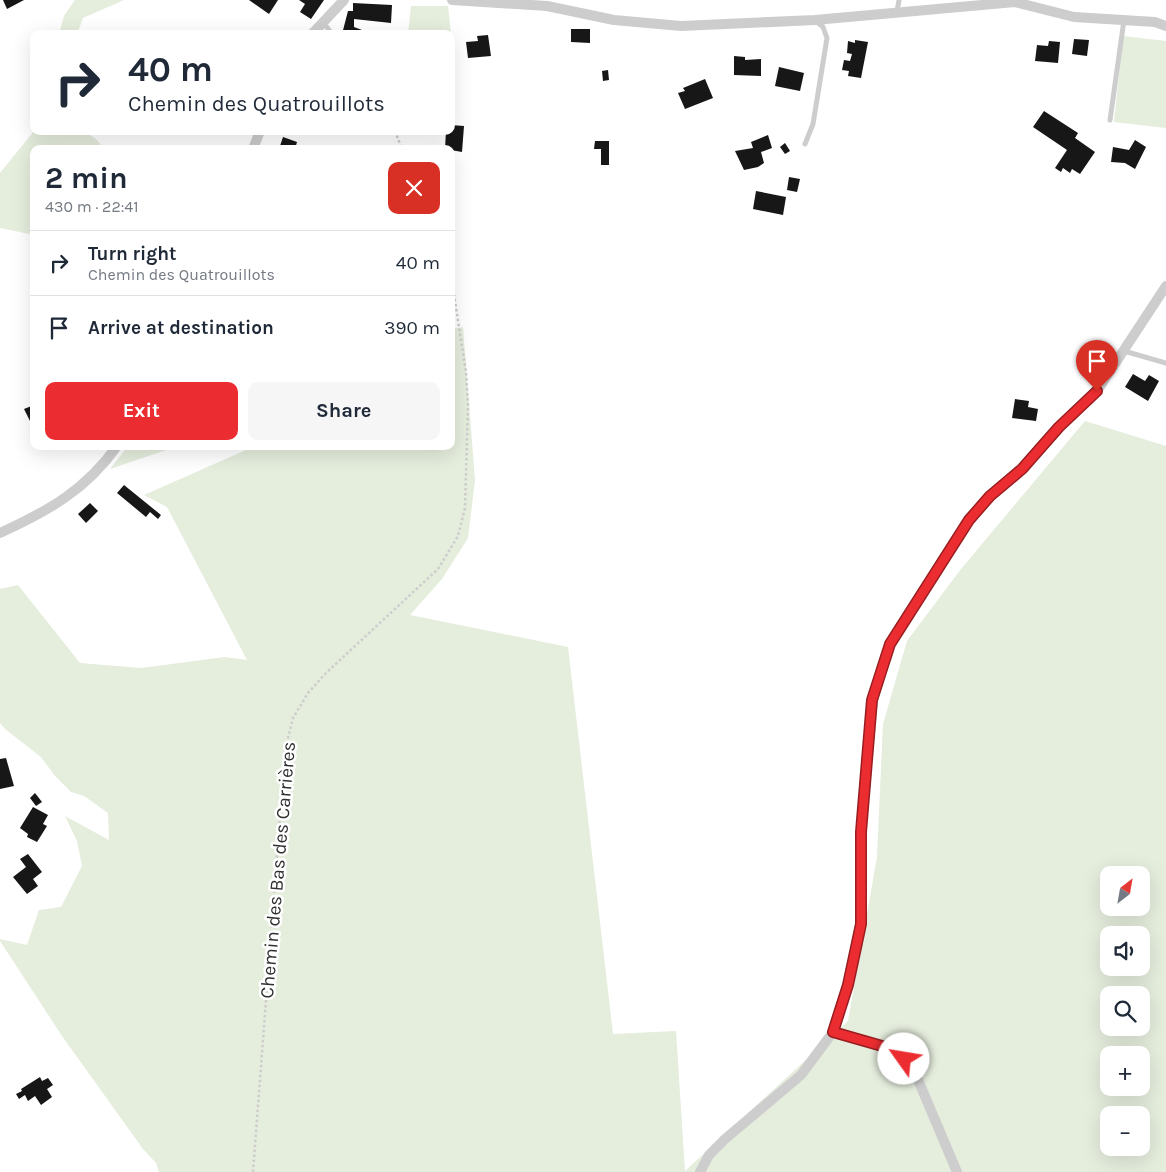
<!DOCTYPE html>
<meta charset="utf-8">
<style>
:root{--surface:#fff;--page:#f6f6f7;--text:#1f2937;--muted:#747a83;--line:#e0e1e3;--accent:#eb2d31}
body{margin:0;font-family:Karla,sans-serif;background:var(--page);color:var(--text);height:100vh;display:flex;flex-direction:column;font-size:19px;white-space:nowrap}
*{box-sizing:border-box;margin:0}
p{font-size:16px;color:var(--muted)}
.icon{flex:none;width:28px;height:28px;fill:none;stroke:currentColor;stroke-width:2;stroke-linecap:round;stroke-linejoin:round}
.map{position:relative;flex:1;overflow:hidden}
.panel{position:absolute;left:30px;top:145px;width:425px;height:305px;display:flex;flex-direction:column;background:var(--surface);border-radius:10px;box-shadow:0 5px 20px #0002}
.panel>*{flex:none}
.banner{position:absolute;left:30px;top:30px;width:425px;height:105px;border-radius:10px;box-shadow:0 5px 20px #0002;background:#fff;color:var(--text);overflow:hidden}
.needle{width:32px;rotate:31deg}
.fabs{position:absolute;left:1100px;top:866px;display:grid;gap:10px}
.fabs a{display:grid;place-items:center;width:50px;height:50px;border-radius:10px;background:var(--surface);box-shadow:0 5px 20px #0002;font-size:25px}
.pin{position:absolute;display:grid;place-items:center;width:42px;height:42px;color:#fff;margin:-51px -21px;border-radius:50% 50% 50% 0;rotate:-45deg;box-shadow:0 0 5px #0007}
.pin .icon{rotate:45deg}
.me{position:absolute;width:55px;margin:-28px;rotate:302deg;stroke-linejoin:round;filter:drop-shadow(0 0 4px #0008)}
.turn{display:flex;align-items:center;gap:18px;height:105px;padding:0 15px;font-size:22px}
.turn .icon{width:65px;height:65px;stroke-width:2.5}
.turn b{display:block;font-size:35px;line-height:42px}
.round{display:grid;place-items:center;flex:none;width:52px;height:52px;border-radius:10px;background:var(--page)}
.summary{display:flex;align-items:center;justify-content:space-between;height:85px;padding:0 15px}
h1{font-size:30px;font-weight:700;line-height:38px}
.action{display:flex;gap:10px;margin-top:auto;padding:10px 15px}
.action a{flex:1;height:58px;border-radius:10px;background:var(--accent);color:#fff;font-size:20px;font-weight:700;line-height:58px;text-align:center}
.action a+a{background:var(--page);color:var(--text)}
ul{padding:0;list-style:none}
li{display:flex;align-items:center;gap:15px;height:65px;padding:0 15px;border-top:1px solid var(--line)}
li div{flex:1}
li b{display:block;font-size:19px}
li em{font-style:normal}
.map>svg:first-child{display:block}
.green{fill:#e5eddd;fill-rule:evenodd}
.building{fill:#171717}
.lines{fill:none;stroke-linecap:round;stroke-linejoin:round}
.path{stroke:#cdcdcd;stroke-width:2.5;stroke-dasharray:2.5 2.5;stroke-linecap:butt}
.service{stroke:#cdcdcd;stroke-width:5}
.minor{stroke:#cdcdcd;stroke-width:10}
.route-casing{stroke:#991d20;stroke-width:12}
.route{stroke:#eb2d31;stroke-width:9}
.labels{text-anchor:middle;stroke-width:5;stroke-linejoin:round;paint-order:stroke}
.street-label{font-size:19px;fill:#303030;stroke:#fff}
</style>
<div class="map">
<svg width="1166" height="1172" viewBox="0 0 1166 1172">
<rect width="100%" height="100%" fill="#fff"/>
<g class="green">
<polygon points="75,0 124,0 83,18 77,34 59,34 64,16"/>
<polygon points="411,6 448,6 451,34 408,34"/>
<polygon points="1123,36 1166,41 1166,128 1114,122"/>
<path d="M34,131c23,0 58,-7 69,18h-69v86l-34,-7v-55z"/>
<path d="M463,327l12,153 -7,58 -26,41 -32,36 158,32 45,387 63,-3 9,140 163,-150 29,-164 6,-133 24,-83 54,-72 124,-148 81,25v726h-1007l-3,-9 -13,-14 -81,-113 -62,-95v-2l27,6 12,-35 22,-3 21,-41 -5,-25 -12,-25 44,24 -1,-27 -24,-17 -13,-4 -16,-16 -14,-19 -36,-28 -5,-6v-134l18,-4 62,78 61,5 84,-11 22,3 -80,-153 -23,-12 111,-49h196v-117zM1109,875h32v33h-32zM1109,935h32v33h-32zM1109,995h32v33h-32zM1109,1055h32v33h-32zM1109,1115h32v33h-32z"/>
<polygon points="128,446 178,446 110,469"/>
</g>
<g class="building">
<polygon points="3,0 24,0 7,9"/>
<polygon points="249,0 278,0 269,14"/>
<polygon points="299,0 324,0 311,19 300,12 305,4"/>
<polygon points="353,3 392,5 391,23 354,19 354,27 362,30 362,34 342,34 348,11 353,11"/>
<polygon points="571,29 590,29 590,43 571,42"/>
<polygon points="488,35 491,56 468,58 466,42 478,41 477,36"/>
<polygon points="1074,39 1089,40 1087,56 1072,54"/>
<polygon points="855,40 868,42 861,78 848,76 849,71 842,70 844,60 850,61 852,54 847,53 848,41 855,43"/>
<polygon points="1049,41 1060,42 1058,63 1035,61 1037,45 1048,46"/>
<polygon points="734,56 745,57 745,60 761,59 761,76 734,75"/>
<polygon points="779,67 804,73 800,91 775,86"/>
<polygon points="608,70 609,80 603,81 602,71"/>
<polygon points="705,79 713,98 685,109 678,93 685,91 683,88"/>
<polygon points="1044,111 1078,133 1075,138 1095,152 1080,174 1072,169 1070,173 1063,168 1061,172 1055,168 1067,150 1033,127"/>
<polygon points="451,125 464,126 462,152 445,149 446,131 451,131"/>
<polygon points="768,135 772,148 761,152 764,163 758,167 744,170 735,151 753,148 751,142"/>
<polygon points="283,137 297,142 295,149 279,149"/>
<polygon points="1135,140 1146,147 1135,169 1125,163 1111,162 1113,147 1129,150"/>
<polygon points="595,141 609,141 609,165 601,165 601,149 594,149"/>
<polygon points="785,143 790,151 785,154 780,147"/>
<polygon points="789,177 800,179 797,192 787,190"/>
<polygon points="756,191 786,197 783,215 753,209"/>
<polygon points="1133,374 1145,381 1149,375 1159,381 1148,401 1125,387"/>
<polygon points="1015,399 1029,401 1028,407 1038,409 1036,421 1012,418"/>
<polygon points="34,405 34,429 24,409"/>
<polygon points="124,485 161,515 158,519 150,512 146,517 117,493"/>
<polygon points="90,503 98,511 86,523 78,514"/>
<polygon points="6,758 14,786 0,789 0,759"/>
<polygon points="35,793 42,802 36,806 30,798"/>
<polygon points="33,807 48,815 43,824 47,826 37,842 27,837 28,834 20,828"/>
<polygon points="28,854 42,872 33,879 38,886 27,894 13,877 26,867 20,859"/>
<polygon points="40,1077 42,1081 48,1078 53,1085 47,1089 52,1097 41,1105 35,1096 28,1101 25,1095 19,1099 16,1094 22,1091 21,1089"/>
</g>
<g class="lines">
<g class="path">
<polyline points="395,131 402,149"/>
<polyline points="253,1172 285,750 293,718 308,693 326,673 438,569 458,536 465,508 468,405 466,372 451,275"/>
</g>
<g class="service">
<polyline points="897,12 899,0"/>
<polyline points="323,22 332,34"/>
<polyline points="1110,120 1124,20"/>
<polyline points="805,144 813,124 827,38 823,27 816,21"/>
<polyline points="1124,351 1166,363"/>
</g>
<g class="minor">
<polyline points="452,0 547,6 614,20 681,26 815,20 1015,2 1074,17 1155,22 1166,26"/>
<polyline points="312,34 344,0"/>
<polyline points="253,149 260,131"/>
<path d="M0,533c48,-22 86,-43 117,-87"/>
<polyline points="833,1032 889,1048 913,1068 957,1172"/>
<polyline points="700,1172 709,1155 725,1139 801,1075 833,1032 847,985 861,924 861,832 873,700 890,644 969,520 990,496 1022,469 1059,427 1097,391 1166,286"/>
</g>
</g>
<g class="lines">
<g class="route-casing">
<polyline id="route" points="904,1059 889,1048 833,1032 848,985 861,924 861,832 872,700 890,644 969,520 990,496 1022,469 1059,427 1097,391"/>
</g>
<use href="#route" class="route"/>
</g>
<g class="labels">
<g class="street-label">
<text transform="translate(277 870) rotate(-85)" y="7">Chemin des Bas des Carrières</text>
</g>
</g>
</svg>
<div class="fabs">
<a><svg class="needle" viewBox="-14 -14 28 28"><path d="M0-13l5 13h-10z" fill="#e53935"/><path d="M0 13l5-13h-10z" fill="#747a83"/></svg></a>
<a><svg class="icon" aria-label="sound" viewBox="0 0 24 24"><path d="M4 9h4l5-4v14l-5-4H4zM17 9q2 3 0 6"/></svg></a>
<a><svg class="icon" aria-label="search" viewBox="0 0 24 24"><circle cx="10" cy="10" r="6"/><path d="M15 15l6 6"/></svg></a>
<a>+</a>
<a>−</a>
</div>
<div class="pin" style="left:1097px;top:391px;background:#d93025"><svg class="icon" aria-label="arrive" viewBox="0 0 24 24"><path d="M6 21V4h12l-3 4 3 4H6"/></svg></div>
<svg class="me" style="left:904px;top:1059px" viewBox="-20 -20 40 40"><circle r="19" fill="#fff"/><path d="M0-13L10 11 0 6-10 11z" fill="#eb2d31"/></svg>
<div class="banner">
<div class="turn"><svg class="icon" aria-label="right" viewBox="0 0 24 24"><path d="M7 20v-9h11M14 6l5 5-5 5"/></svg><div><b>40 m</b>Chemin des Quatrouillots</div></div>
</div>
<section class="panel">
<div class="summary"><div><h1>2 min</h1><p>430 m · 22:41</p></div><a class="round" style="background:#d93025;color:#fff"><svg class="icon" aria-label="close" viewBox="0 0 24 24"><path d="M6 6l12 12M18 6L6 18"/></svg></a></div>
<ul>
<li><svg class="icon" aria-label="right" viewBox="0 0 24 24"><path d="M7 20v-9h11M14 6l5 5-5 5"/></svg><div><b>Turn right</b><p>Chemin des Quatrouillots</p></div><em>40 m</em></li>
<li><svg class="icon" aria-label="arrive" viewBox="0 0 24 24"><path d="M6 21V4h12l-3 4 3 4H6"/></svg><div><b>Arrive at destination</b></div><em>390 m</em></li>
</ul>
<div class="action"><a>Exit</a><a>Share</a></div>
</section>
</div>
